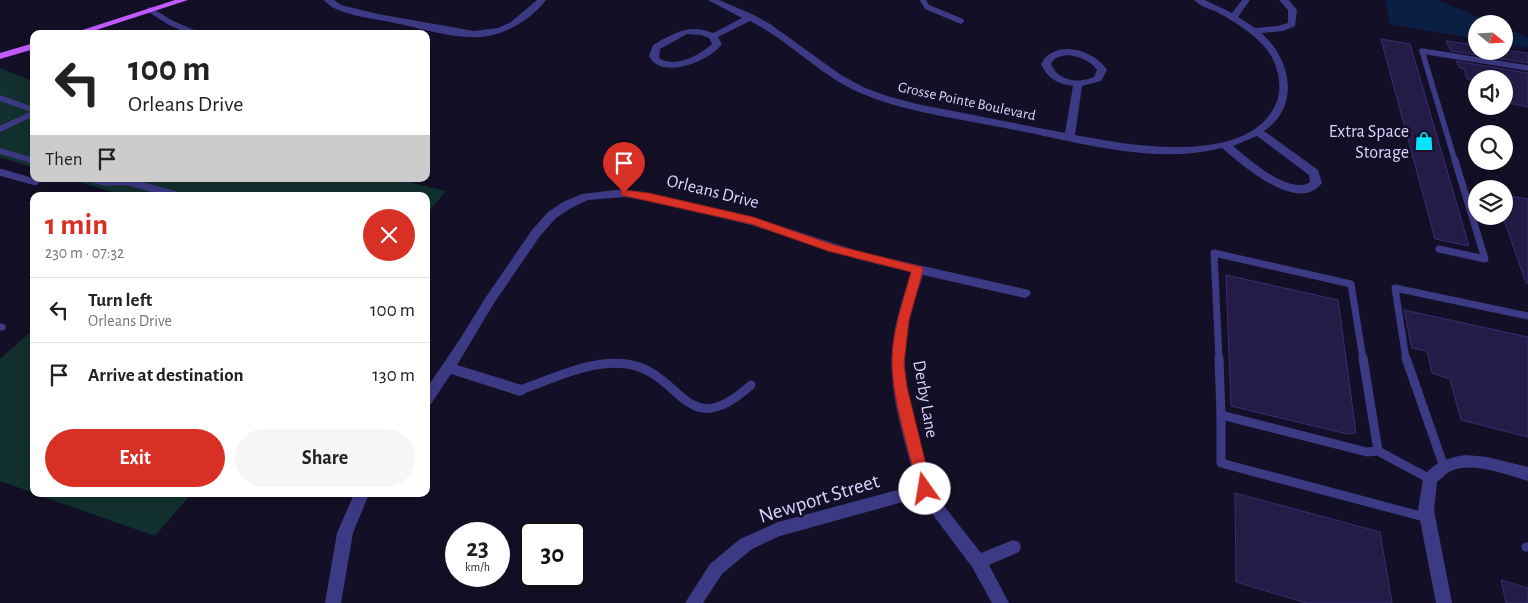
<!DOCTYPE html>
<meta charset="utf-8">
<style>
:root{--surface:#fff;--page:#f6f6f6;--text:#222;--muted:#767676;--line:#e0e0e0;--accent:#d93025}
body{margin:0;font-family:"Alegreya Sans",sans-serif;background:var(--page);color:var(--text);height:100vh;display:flex;flex-direction:column;font-size:19px;white-space:nowrap}
*{box-sizing:border-box;margin:0}
p{font-size:16px;color:var(--muted)}
.icon{flex:none;width:28px;height:28px;fill:none;stroke:currentColor;stroke-width:2;stroke-linecap:round;stroke-linejoin:round}
.map{position:relative;flex:1;overflow:hidden}
.sheet{position:absolute;left:30px;top:192px;width:400px;height:305px;display:flex;flex-direction:column;background:var(--surface);border-radius:10px;box-shadow:0 5px 20px #0002}
.sheet>*{flex:none}
.hud{position:absolute;left:30px;top:30px;width:400px;height:152px;border-radius:10px;box-shadow:0 5px 20px #0002;background:#fff;color:var(--text);overflow:hidden}
.needle{width:32px;rotate:108deg}
.fabs{position:absolute;left:1468px;top:15px;display:grid;gap:10px}
.fabs a{display:grid;place-items:center;width:45px;height:45px;border-radius:50%;background:var(--surface);box-shadow:0 5px 20px #0002;font-size:25px}
.speed{position:absolute;left:445px;top:522px;display:flex;gap:10px;font-size:25px;font-weight:700;text-align:center}
.speed>*{display:grid;place-content:center;width:65px;height:65px;border-radius:50%;background:var(--surface);box-shadow:0 5px 20px #0002;line-height:1}
.speed small{font-size:12px;font-weight:400}
.speed .limit{border:2px solid #111;border-radius:8px;background:#fff;color:#111}
.pin{position:absolute;display:grid;place-items:center;width:42px;height:42px;color:#fff;margin:-51px -21px;border-radius:50% 50% 50% 0;rotate:-45deg;box-shadow:0 0 5px #0007}
.pin .icon{rotate:45deg}
.me{position:absolute;width:55px;margin:-28px;rotate:347deg;stroke-linejoin:round;filter:drop-shadow(0 0 4px #0008)}
.turn{display:flex;align-items:center;gap:18px;height:105px;padding:0 15px;font-size:22px}
.turn .icon{width:65px;height:65px;stroke-width:2.5}
.turn b{display:block;font-size:35px;line-height:42px}
.then{display:flex;align-items:center;height:48px;padding:0 15px;background:#0003;gap:10px;font-size:19px}
.round{display:grid;place-items:center;flex:none;width:52px;height:52px;border-radius:26px;background:var(--page)}
.summary{display:flex;align-items:center;justify-content:space-between;height:85px;padding:0 15px}
h1{font-size:30px;font-weight:700;line-height:38px;color:var(--accent)}
.action{display:flex;gap:10px;margin-top:auto;padding:10px 15px}
.action a{flex:1;height:58px;border-radius:30px;background:var(--accent);color:#fff;font-size:20px;font-weight:700;line-height:58px;text-align:center}
.action a+a{background:var(--page);color:var(--text)}
ul{padding:0;list-style:none}
li{display:flex;align-items:center;gap:15px;height:65px;padding:0 15px;border-top:1px solid var(--line)}
li div{flex:1}
li b{display:block;font-size:19px}
li em{font-style:normal}
.map>svg:first-child{display:block}
.green{fill:#12302f}
.water{fill:#0a1f44}
.building{fill:#241b47;stroke:#3b2d73}
.lines{fill:none;stroke-linecap:round;stroke-linejoin:round}
.lane-far2{stroke:#3d3a85;stroke-width:5.5}
.lane-far1{stroke:#3d3a85;stroke-width:7}
.lane{stroke:#3d3a85;stroke-width:9}
.street{fill:#3d3a85;fill-rule:evenodd}
.primary{fill:#c25bff;fill-rule:evenodd}
.route{fill:#d93025;stroke:#8d1f18}
.labels{text-anchor:middle;stroke-width:5;stroke-linejoin:round;paint-order:stroke}
.far-street-label{font-size:15px;fill:#d9d4ff;stroke:#130f26}
.poi-label{font-size:18px;fill:#d9d4ff;stroke:#130f26;text-anchor:end}
.street-label{font-size:18px;fill:#d9d4ff;stroke:#130f26}
.near-street-label{font-size:21px;fill:#d9d4ff;stroke:#130f26}
</style>
<div class="map">
<svg width="1528" height="603" viewBox="0 0 1528 603">
<rect width="100%" height="100%" fill="#130f26"/>
<g class="green">
<polygon points="0,68 34,82 34,168 0,157"/>
<polygon points="69,179 396,179 446,191 426,215 426,196 126,196"/>
<polygon points="34,329 34,493 0,481 0,359"/>
<polygon points="35,494 191,494 155,536"/>
</g>
<g class="water">
<polygon points="1385,0 1437,0 1496,24 1476,24 1476,39 1390,24"/>
<polygon points="1504,27 1528,37 1528,48 1504,44"/>
</g>
<g class="building">
<polygon points="1381,39 1410,44 1469,246 1435,239"/>
<polygon points="1446,41 1476,45 1476,51 1504,51 1504,50 1528,53 1528,63 1451,51"/>
<polygon points="1456,61 1528,73 1528,107 1507,103 1504,94 1504,79 1467,79 1464,69 1460,68"/>
<polygon points="1504,195 1528,199 1528,283 1526,283 1504,220"/>
<polygon points="1226,275 1338,300 1356,433 1347,434 1231,406"/>
<polygon points="1404,310 1528,337 1528,437 1461,420 1450,379 1432,373 1427,351 1412,348"/>
<polygon points="1235,493 1380,532 1392,603 1307,603 1236,582"/>
<polygon points="1501,580 1528,588 1528,603 1506,603"/>
</g>
<g class="lines">
<g class="lane-far2">
<polyline points="923,0 927,7 961,21"/>
<polyline points="150,10 171,23 197,34"/>
<polyline points="0,98 34,110"/>
<polyline points="0,129 34,113"/>
<polyline points="0,151 34,161"/>
<polyline points="1455,161 1422,51 1528,68"/>
</g>
<g class="lane-far1">
<polyline points="31,160 34,161"/>
<polyline points="0,172 35,182"/>
<polyline points="92,179 102,182 129,182 180,196"/>
<polyline points="1439,249 1485,259 1455,160"/>
<polyline points="0,327 2,327"/>
<polyline points="1219,359 1214,253 1351,284 1363,359"/>
<polyline points="1406,359 1395,288 1528,316"/>
</g>
<g class="lane">
<polyline points="1219,358 1221,415 1367,452 1378,451"/>
<polyline points="1363,358 1378,451"/>
<polyline points="1406,358 1444,467"/>
<path d="M520,390c33,-11 71,-31 107,-26 56,8 58,81 124,21"/>
<polyline points="1221,415 1221,463 1428,518"/>
<polyline points="1378,451 1430,479"/>
<polyline points="1526,547 1528,547"/>
</g>
<g class="street">
<path d="M324,0h10l7,5 37,9 96,17 24,-3 13,-6 26,-22h9c-14,18 -34,31 -57,36 -30,5 -65,-7 -94,-13 -19,-4 -41,-6 -59,-14 -5,-2 -9,-6 -12,-9z"/>
<path d="M708,0h11l35,15 16,9 71,51 22,12 24,9 30,8 148,29 8,-47c-16,-2 -26,-8 -32,-22 14,-26 53,-14 66,6l-6,11 -19,5 -7,49c52,10 177,33 202,-34 6,-16 0,-37 -9,-50 -13,-17 -33,-29 -51,-39 -8,-3 -17,-6 -23,-12h11l27,13 10,-13h8l-12,17 17,11 23,-2 10,-3v-13l-9,-10h10l8,10 -2,16 -12,5 -22,2c30,25 40,74 3,98l54,39 4,13c-24,32 -80,-18 -100,-35 -71,18 -147,-7 -217,-20 -49,-10 -101,-16 -147,-36 -40,-18 -70,-52 -108,-71l-32,16 4,7c-12,17 -61,37 -73,12l4,-11c20,-11 36,-22 60,-12l29,-15zM687,34l14,1 8,3 3,6c-12,11 -37,25 -53,14l1,-9zM1068,55c12,2 22,5 29,15l-3,7c-16,7 -36,4 -43,-13 3,-7 10,-8 17,-9zM1257,136l52,39 1,7c-21,14 -61,-23 -77,-36z"/>
<path d="M624,189l129,28 108,35 168,38 2,3 -2,3 -4,2 -102,-23c-8,25 -17,51 -18,78 -2,45 16,91 27,134l5,10 44,56 32,-13 6,2 2,5 -2,5 -30,13 20,38h-17l-20,-36 -45,-60 -6,-10 -141,39 -28,13 -30,25 -19,29h-18l25,-39 30,-25 38,-17 138,-37c-10,-43 -27,-87 -24,-131 1,-28 11,-56 19,-82l-51,-12 -109,-35 -102,-24 -25,-4 -36,3 -17,8 -15,10 -16,18 -46,67 -37,62 68,21 2,4 -2,4 -5,2 -69,-22 -20,30 -5,2v-17l34,-50 26,-42 46,-67 16,-18 15,-10 19,-8z"/>
<path d="M1466,455l21,2 41,10v14c-21,-6 -58,-21 -79,-9 -4,2 -8,7 -12,10l-3,28 18,93h-16l-18,-93 5,-31c7,-16 27,-22 43,-24z"/>
<polygon points="354,494 369,494 353,533 341,603 325,603 337,533"/>
</g>
<g class="primary">
<polygon points="175,0 188,0 84,34 70,34"/>
<polygon points="34,43 34,49 0,59 0,53"/>
</g>
</g>
<path class="route" d="M624,190l25,3 104,24 81,28 88,22 1,3 -14,50 -5,44 3,23 25,102 -2,4 -5,2 -5,-2 -2,-4c-9,-40 -24,-82 -26,-123 -1,-32 11,-64 19,-94l-83,-21 -77,-27 -130,-29v-4z"/>
<defs>
<g id="shop-bare" transform="scale(1.5)"><path d="M-5-2.5h2.3a2.7 3.5 0 0 1 5.4 0H5L5.5 6h-11ZM-1.5-2.5h3a1.5 2.3 0 0 0-3 0Z" fill="#00e5ff" stroke="#130f26" stroke-width="2.5" paint-order="stroke"/></g>
</defs>
<g fill-rule="evenodd">
<use href="#shop-bare" x="1424" y="141"/>
</g>
<g class="labels">
<g class="far-street-label">
<text transform="translate(967 101) rotate(12)" y="5">Grosse Pointe Boulevard</text>
</g>
<g class="poi-label">
<text x="1409" y="137">Extra Space<tspan x="1409" dy="21">Storage</tspan></text>
</g>
<g class="street-label">
<text transform="translate(713 191) rotate(14)" y="6">Orleans Drive</text>
<text transform="translate(926 399) rotate(80)" y="6">Derby Lane</text>
</g>
<g class="near-street-label">
<text transform="translate(819 498) rotate(-17)" y="7">Newport Street</text>
</g>
</g>
</svg>
<div class="fabs">
<a><svg class="needle" viewBox="-14 -14 28 28"><path d="M0-13l5 13h-10z" fill="#e53935"/><path d="M0 13l5-13h-10z" fill="#767676"/></svg></a>
<a><svg class="icon" aria-label="sound" viewBox="0 0 24 24"><path d="M4 9h4l5-4v14l-5-4H4zM17 9q2 3 0 6"/></svg></a>
<a><svg class="icon" aria-label="search" viewBox="0 0 24 24"><circle cx="10" cy="10" r="6"/><path d="M15 15l6 6"/></svg></a>
<a><svg class="icon" aria-label="layers" viewBox="0 0 24 24"><path d="M12 4l9 5-9 5-9-5zM3 14l9 5 9-5"/></svg></a>
</div>
<div class="speed"><div>23<small>km/h</small></div><div class="limit">30</div></div>
<div class="pin" style="left:624px;top:193px;background:#d93025"><svg class="icon" aria-label="arrive" viewBox="0 0 24 24"><path d="M6 21V4h12l-3 4 3 4H6"/></svg></div>
<svg class="me" style="left:925px;top:489px" viewBox="-20 -20 40 40"><circle r="19" fill="#fff"/><path d="M0-13L10 11 0 6-10 11z" fill="#d93025"/></svg>
<div class="hud">
<div class="turn"><svg class="icon" aria-label="left" viewBox="0 0 24 24"><path d="M17 20v-9H6M10 6l-5 5 5 5"/></svg><div><b>100 m</b>Orleans Drive</div></div>
<div class="then">Then<svg class="icon" aria-label="arrive" viewBox="0 0 24 24"><path d="M6 21V4h12l-3 4 3 4H6"/></svg></div>
</div>
<section class="sheet">
<div class="summary"><div><h1>1 min</h1><p>230 m · 07:32</p></div><a class="round" style="background:#d93025;color:#fff"><svg class="icon" aria-label="close" viewBox="0 0 24 24"><path d="M6 6l12 12M18 6L6 18"/></svg></a></div>
<ul>
<li><svg class="icon" aria-label="left" viewBox="0 0 24 24"><path d="M17 20v-9H6M10 6l-5 5 5 5"/></svg><div><b>Turn left</b><p>Orleans Drive</p></div><em>100 m</em></li>
<li><svg class="icon" aria-label="arrive" viewBox="0 0 24 24"><path d="M6 21V4h12l-3 4 3 4H6"/></svg><div><b>Arrive at destination</b></div><em>130 m</em></li>
</ul>
<div class="action"><a>Exit</a><a>Share</a></div>
</section>
</div>
